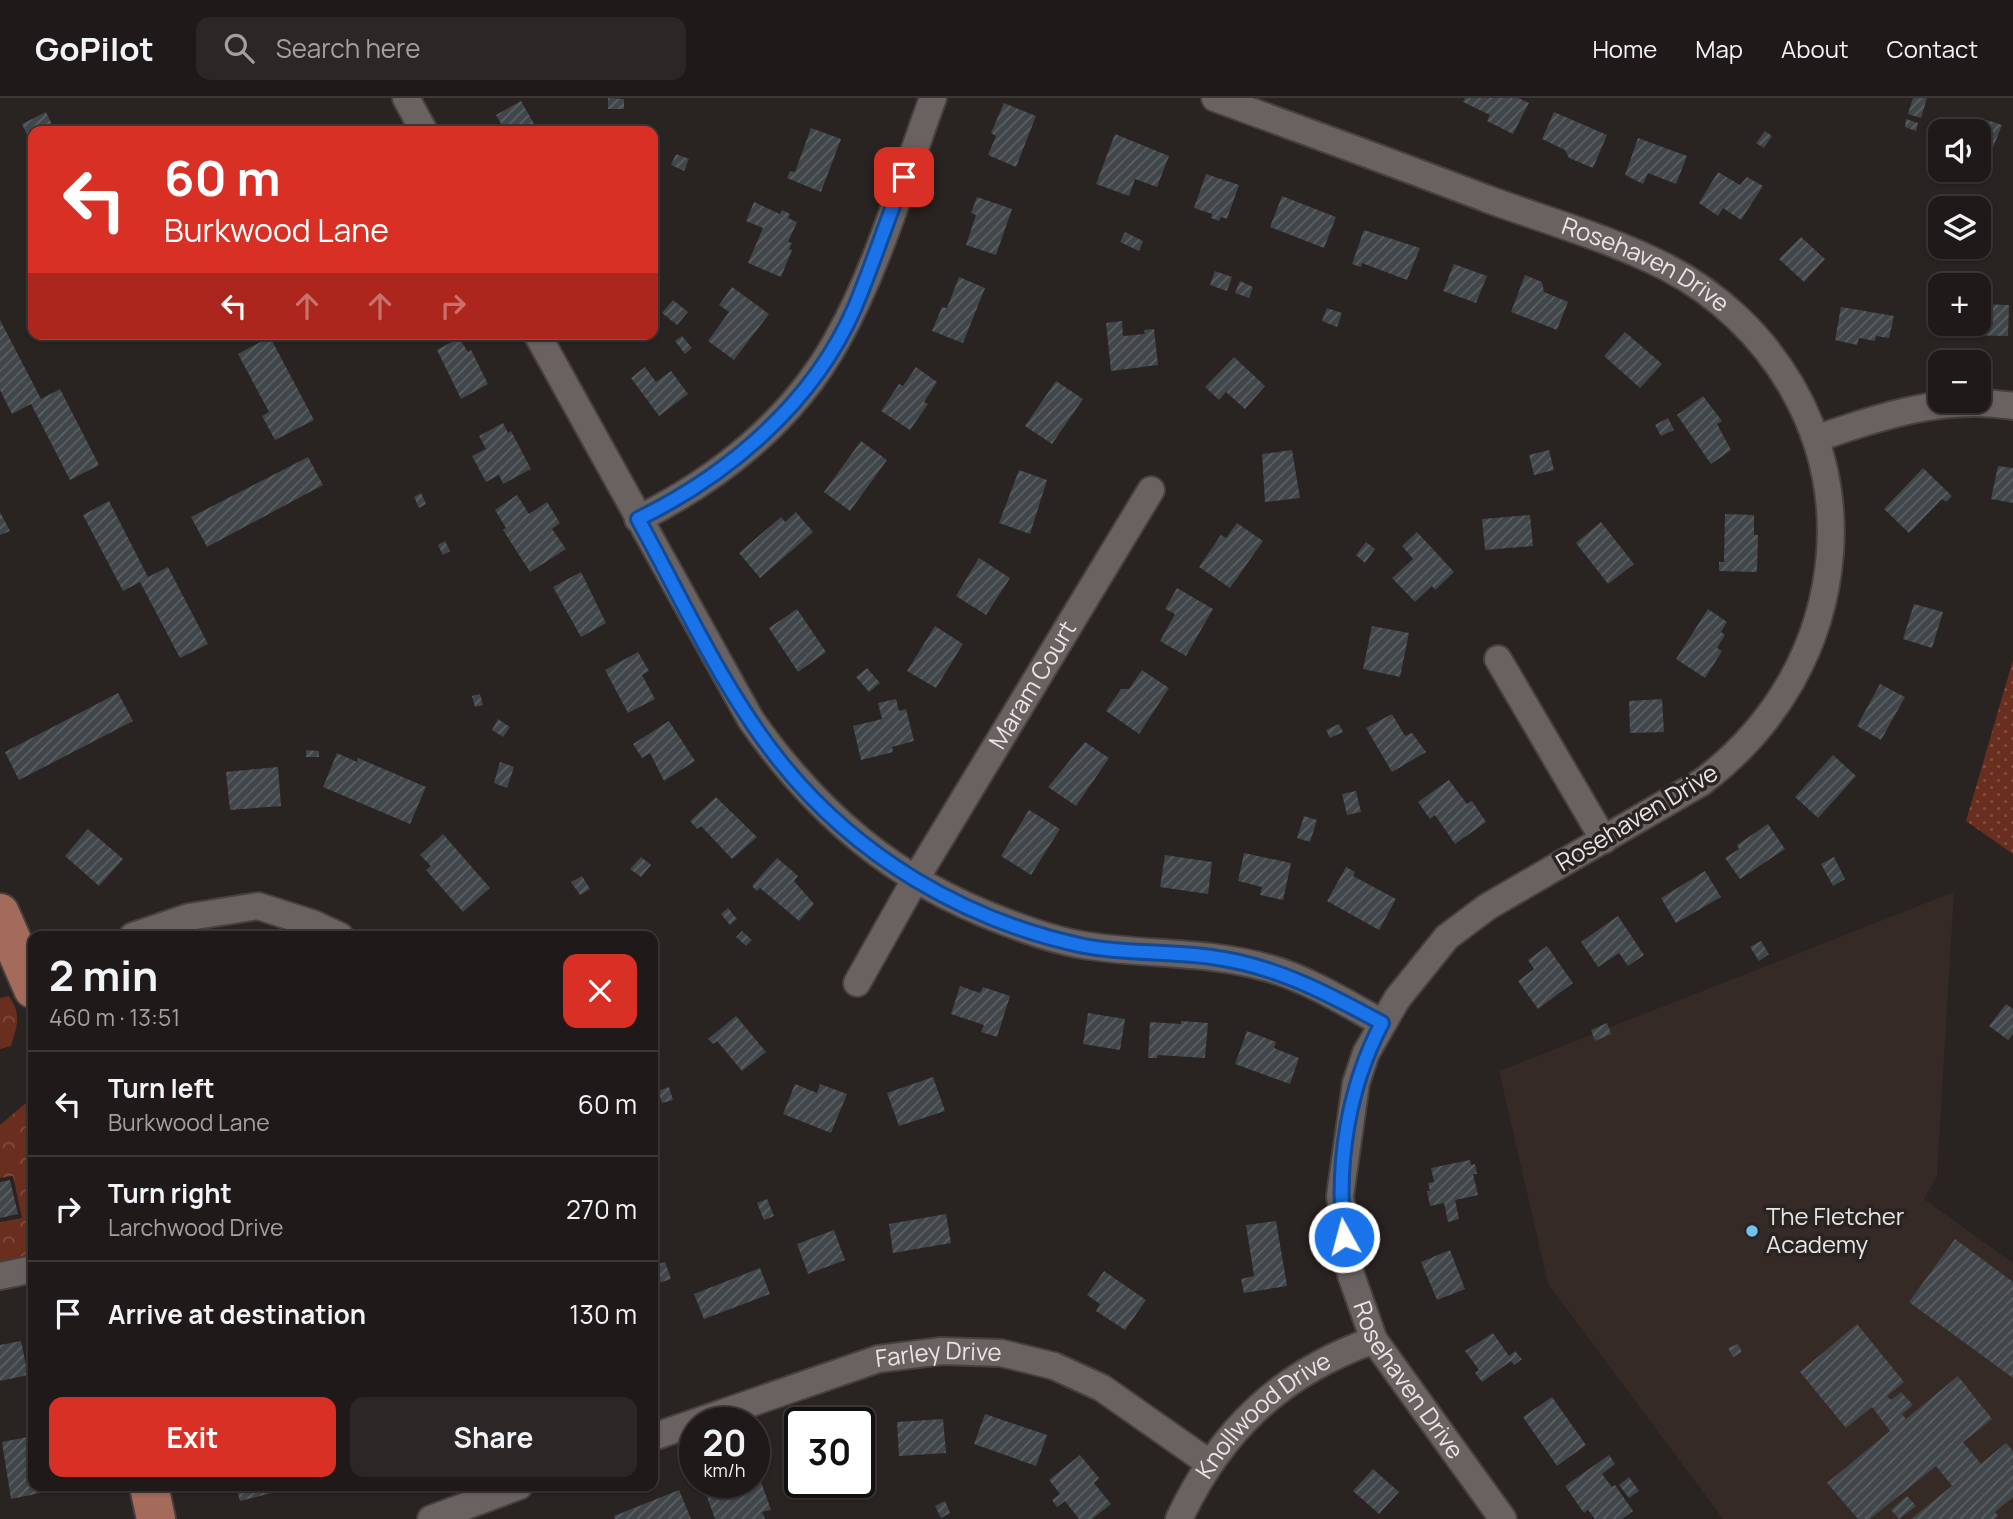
<!DOCTYPE html>
<meta charset="utf-8">
<style>
:root{--surface:#1f1a19;--page:#2c2726;--text:#f1f3f6;--muted:#a1a1a2;--line:#3c3838;--accent:#d93025}
body{margin:0;font-family:Manrope,sans-serif;background:var(--page);color:var(--text);height:100vh;display:flex;flex-direction:column;font-size:26px;white-space:nowrap}
*{box-sizing:border-box;margin:0}
p{font-size:23px;color:var(--muted)}
.icon{flex:none;width:38px;height:38px;fill:none;stroke:currentColor;stroke-width:2;stroke-linecap:round;stroke-linejoin:round}
.map{position:relative;flex:1;overflow:hidden}
.side{position:absolute;left:28px;top:833px;width:630px;height:560px;display:flex;flex-direction:column;background:var(--surface);border-radius:14px;box-shadow:0 2px 5px #0004,0 0 0 2px var(--line)}
.side>*{flex:none}
.top-card{position:absolute;left:28px;top:28px;width:630px;height:214px;border-radius:14px;box-shadow:0 2px 5px #0004,0 0 0 2px var(--line);background:#d93025;color:#fff;overflow:hidden}
.buttons{position:absolute;left:1928px;top:21px;display:grid;gap:14px}
.buttons a{display:grid;place-items:center;width:63px;height:63px;border-radius:14px;background:var(--surface);box-shadow:0 2px 5px #0004,0 0 0 2px var(--line);font-size:35px}
.speed{position:absolute;left:679px;top:1309px;display:flex;gap:14px;font-size:35px;font-weight:700;text-align:center}
.speed>*{display:grid;place-content:center;width:91px;height:91px;border-radius:50%;background:var(--surface);box-shadow:0 2px 5px #0004,0 0 0 2px var(--line);line-height:1}
.speed small{font-size:18px;font-weight:400}
.speed .limit{border:4px solid #111;border-radius:10px;background:#fff;color:#111}
.pin{position:absolute;display:grid;place-items:center;width:60px;height:60px;color:#fff;margin:-30px;border-radius:14px;box-shadow:0 4px 10px #0006}
.me{position:absolute;width:77px;margin:-38px;rotate:353deg;stroke-linejoin:round;filter:drop-shadow(0 0 5px #0008)}
.turn{display:flex;align-items:center;gap:24px;height:147px;padding:0 21px;font-size:32px}
.turn .icon{width:91px;height:91px;stroke-width:2.5}
.turn b{display:block;font-size:49px;line-height:60px}
.lanes{display:flex;align-items:center;height:66px;padding:0 21px;background:#0003;justify-content:center;gap:35px;direction:ltr}
.lanes .off{opacity:.35}
.round{display:grid;place-items:center;flex:none;width:74px;height:74px;border-radius:14px;background:var(--page)}
.headline{display:flex;align-items:center;justify-content:space-between;height:119px;padding:0 21px}
h1{font-size:42px;font-weight:700;line-height:52px}
.button{display:flex;gap:14px;margin-top:auto;padding:14px 21px}
.button a{flex:1;height:80px;border-radius:14px;background:var(--accent);color:#fff;font-size:28px;font-weight:700;line-height:80px;text-align:center}
.button a+a{background:var(--page);color:var(--text)}
ul{padding:0;list-style:none}
li{display:flex;align-items:center;gap:21px;height:105px;padding:0 21px;border-top:2px solid var(--line)}
li div{flex:1}
li b{display:block;font-size:26px}
li em{font-style:normal}
header{display:flex;align-items:center;gap:42px;box-sizing:border-box;height:98px;padding:0 35px;background:var(--surface);border-bottom:2px solid var(--line)}
header strong{font-size:33px}
nav{display:flex;gap:38px;margin-inline-start:auto;font-size:24px}
.search{width:490px;height:63px;background:var(--page);display:flex;align-items:center;gap:18px;box-sizing:border-box;padding:0 24px;border-radius:14px;color:var(--muted);font-size:26px}
.map>svg:first-child{display:block}
.built{fill:#362a26}
.green{fill:url(#green-dots)}
.forest{fill:url(#forest-crowns)}
.building{fill:url(#building-hatch)}
.lines{fill:none;stroke-linecap:round;stroke-linejoin:round}
.minor-casing{stroke:#46403f;stroke-width:30}
.primary-casing{stroke:#46403f;stroke-width:42}
.minor{stroke:#696260;stroke-width:26}
.primary{stroke:#a46a5a;stroke-width:38}
.route-casing{stroke:#114b97;stroke-width:18}
.route{stroke:#1a73e8;stroke-width:12}
.poi-dot{fill:#72c1f5;stroke:#292321;stroke-width:2.5}
.labels{text-anchor:middle;stroke-width:7;stroke-linejoin:round;paint-order:stroke}
.street-label{font-size:24px;fill:#e9e5e4;stroke:#292321}
.poi-label{font-size:24px;fill:#e9e5e4;stroke:#292321;text-anchor:start}
</style>
<header>
<strong>GoPilot</strong>
<div class="search"><svg class="icon" aria-label="search" viewBox="0 0 24 24"><circle cx="10" cy="10" r="6"/><path d="M15 15l6 6"/></svg>Search here</div>
<nav><a>Home</a><a>Map</a><a>About</a><a>Contact</a></nav>
</header>
<div class="map">
<svg width="2013" height="1421" viewBox="0 0 2013 1421">
<defs>
<pattern id="green-dots" width="8" height="8" patternUnits="userSpaceOnUse" patternTransform="scale(1.75)"><rect width="8" height="8" fill="#6a2e1e"/><path d="M2 2h.1M6 6h.1" fill="none" stroke="#7f4c3f" stroke-width="1.8" stroke-linecap="round"/></pattern>
<pattern id="forest-crowns" width="20" height="18" patternUnits="userSpaceOnUse" patternTransform="scale(1.75)"><rect width="20" height="18" fill="#6a2e1e"/><path d="M2 6a3 3 0 1 1 6 0M12 15a3 3 0 1 1 6 0" fill="none" stroke="#7f4c3f"/></pattern>
<pattern id="building-hatch" width="6" height="6" patternUnits="userSpaceOnUse" patternTransform="scale(1.75)"><rect width="6" height="6" fill="#41464a"/><path d="M-1 1l2-2M0 6l6-6M5 7l2-2" fill="none" stroke="#5c6164"/></pattern>
</defs>
<rect width="100%" height="100%" fill="#292321"/>
<polygon class="built" points="1954,794 1937,1078 1924,1101 2013,1165 2013,1421 1723,1421 1548,1186 1499,973"/>
<polygon class="green" points="2013,562 2013,756 1966,723"/>
<g class="forest">
<path d="M9,898c13,20 8,29 2,50l-11,3v-51z"/>
<polygon points="26,1005 33,1006 33,1166 0,1173 0,1124 22,1120 13,1078 0,1080 0,1027"/>
</g>
<g class="building">
<polygon points="608,0 624,1 624,11 608,11"/>
<polygon points="1465,0 1518,0 1529,5 1513,36 1487,23 1490,17 1463,4"/>
<polygon points="1913,0 1927,0 1921,20 1908,16"/>
<polygon points="521,3 538,33 505,33 496,17"/>
<polygon points="1004,5 1036,18 1016,69 988,57 996,38 991,35"/>
<polygon points="46,14 55,33 33,33 33,50 22,26"/>
<polygon points="1554,14 1607,37 1593,70 1569,60 1565,52 1542,41"/>
<polygon points="1906,21 1918,25 1916,33 1905,29"/>
<polygon points="1987,22 2002,27 1992,52 1979,47"/>
<polygon points="811,30 841,41 821,94 787,80 790,73 795,74"/>
<polygon points="1765,33 1772,38 1764,50 1756,45"/>
<polygon points="1115,36 1169,58 1157,89 1135,81 1129,98 1096,86"/>
<polygon points="1638,40 1687,58 1676,86 1648,75 1643,86 1625,77"/>
<polygon points="676,56 689,61 684,73 671,67"/>
<polygon points="1718,74 1740,87 1747,79 1763,88 1741,122 1723,110 1718,118 1699,105"/>
<polygon points="1206,76 1239,87 1227,121 1221,119 1219,123 1211,120 1212,116 1194,110"/>
<polygon points="1282,98 1336,119 1324,150 1270,129"/>
<polygon points="977,99 1012,111 996,157 966,147 976,117 971,115"/>
<polygon points="754,104 780,116 782,112 790,116 788,120 797,124 788,144 792,145 789,151 792,152 781,179 748,165 763,130 746,123"/>
<polygon points="1364,132 1420,150 1407,182 1362,165 1361,169 1352,166"/>
<polygon points="1125,134 1143,143 1139,153 1120,144"/>
<polygon points="1801,139 1825,161 1804,184 1779,161"/>
<polygon points="1454,166 1487,178 1476,205 1443,193"/>
<polygon points="1215,173 1232,179 1227,193 1210,187"/>
<polygon points="1525,177 1542,184 1544,194 1568,204 1557,232 1511,214"/>
<polygon points="959,179 985,190 963,245 932,233 942,209 947,210"/>
<polygon points="1240,183 1253,189 1249,200 1235,195"/>
<polygon points="732,189 769,216 734,262 708,243 729,214 719,207"/>
<polygon points="673,202 688,214 677,227 662,215"/>
<polygon points="1979,206 2009,207 2008,238 1953,237 1953,226 1979,226"/>
<polygon points="1841,209 1894,218 1889,240 1876,238 1875,243 1859,240 1857,247 1835,242"/>
<polygon points="1327,210 1342,215 1337,229 1322,223"/>
<polygon points="0,222 41,301 60,291 99,367 70,382 31,306 12,316 0,292"/>
<polygon points="1122,223 1123,238 1145,236 1144,232 1154,231 1158,267 1111,273 1106,225"/>
<polygon points="1625,234 1662,266 1640,290 1604,258"/>
<polygon points="682,238 692,250 685,256 675,243"/>
<polygon points="270,239 314,322 275,342 262,318 269,314 238,256"/>
<polygon points="459,240 468,254 471,252 488,286 461,301 437,252"/>
<polygon points="1234,259 1265,288 1245,311 1226,294 1219,302 1205,289"/>
<polygon points="645,269 656,284 671,273 688,296 659,318 631,280"/>
<polygon points="916,269 937,284 924,304 928,306 910,332 881,313 899,286 903,288"/>
<polygon points="1056,283 1083,301 1052,346 1025,328"/>
<polygon points="1703,298 1722,323 1717,326 1731,352 1711,366 1677,317"/>
<polygon points="1668,320 1674,332 1661,338 1655,327"/>
<polygon points="503,325 508,335 511,333 531,371 503,386 499,377 486,384 472,358 486,351 479,338"/>
<polygon points="861,343 887,362 850,413 824,394"/>
<polygon points="1292,352 1300,400 1265,404 1262,356"/>
<polygon points="1549,352 1554,372 1534,377 1529,357"/>
<polygon points="308,359 323,387 207,449 191,419"/>
<polygon points="1998,368 2013,370 2013,405 1991,401"/>
<polygon points="1923,370 1952,398 1946,404 1942,401 1909,435 1884,411"/>
<polygon points="1019,372 1047,382 1030,436 999,425"/>
<polygon points="421,395 426,406 419,410 414,399"/>
<polygon points="517,397 529,416 547,404 560,425 552,431 566,451 530,474 503,432 506,430 495,412"/>
<polygon points="109,403 148,479 168,469 208,546 180,560 140,484 123,493 83,417"/>
<polygon points="0,414 10,433 0,437"/>
<polygon points="796,414 813,434 760,480 739,455 781,419 785,424"/>
<polygon points="1725,416 1754,417 1754,437 1758,437 1757,474 1719,473 1719,464 1724,464"/>
<polygon points="1530,417 1533,448 1485,452 1482,421"/>
<polygon points="1601,424 1634,466 1608,486 1576,445"/>
<polygon points="1237,425 1263,443 1230,490 1199,469 1221,437 1226,440"/>
<polygon points="1417,434 1454,474 1435,492 1432,488 1415,504 1392,480 1413,461 1402,448"/>
<polygon points="445,443 450,453 443,457 438,447"/>
<polygon points="1366,444 1375,451 1365,465 1356,457"/>
<polygon points="979,460 1010,480 986,517 956,498"/>
<polygon points="581,474 606,525 581,539 553,489"/>
<polygon points="1177,490 1213,511 1186,558 1160,543 1175,516 1165,511"/>
<polygon points="1914,506 1943,514 1932,550 1903,541"/>
<polygon points="797,511 826,554 798,574 769,530"/>
<polygon points="1708,511 1727,524 1721,534 1725,537 1717,550 1722,553 1705,580 1676,561"/>
<polygon points="935,528 963,546 936,590 907,573"/>
<polygon points="1372,528 1409,535 1400,579 1363,571"/>
<polygon points="638,554 649,573 642,577 655,601 628,615 605,572"/>
<polygon points="867,570 880,585 869,594 856,579"/>
<polygon points="1142,572 1169,590 1139,636 1106,613 1121,591 1129,591"/>
<polygon points="1880,586 1905,599 1881,642 1857,628"/>
<polygon points="118,595 133,623 19,682 5,654"/>
<polygon points="480,596 483,607 475,609 472,598"/>
<polygon points="896,601 899,613 906,611 914,643 892,649 893,654 861,662 853,628 882,621 878,605"/>
<polygon points="1662,601 1664,634 1630,635 1629,603"/>
<polygon points="1392,616 1405,638 1412,635 1426,654 1392,674 1366,630"/>
<polygon points="498,621 510,629 503,639 492,632"/>
<polygon points="669,623 695,663 664,683 650,655 642,660 633,646"/>
<polygon points="1339,626 1343,634 1330,640 1326,632"/>
<polygon points="1085,644 1109,660 1076,708 1048,689"/>
<polygon points="306,652 319,653 319,659 306,659"/>
<polygon points="337,655 357,664 358,660 426,689 410,726 323,689"/>
<polygon points="1833,657 1856,678 1818,720 1795,699"/>
<polygon points="500,664 514,669 507,690 494,685"/>
<polygon points="278,669 281,708 230,712 226,674"/>
<polygon points="1449,682 1467,706 1472,703 1486,724 1455,746 1435,717 1430,721 1418,704"/>
<polygon points="1356,693 1361,714 1347,717 1342,696"/>
<polygon points="716,699 757,739 732,761 701,728 697,731 690,723"/>
<polygon points="1029,712 1060,731 1031,777 1001,758"/>
<polygon points="1304,718 1317,722 1310,744 1297,740"/>
<polygon points="1768,726 1785,751 1740,781 1725,760 1739,751 1737,747"/>
<polygon points="88,731 123,761 99,788 65,758"/>
<polygon points="443,736 490,790 463,814 426,772 431,768 420,757"/>
<polygon points="1244,755 1291,765 1283,802 1260,797 1262,789 1238,783"/>
<polygon points="1165,757 1212,764 1208,796 1160,789"/>
<polygon points="641,759 651,767 641,779 630,771"/>
<polygon points="1834,759 1845,781 1833,788 1821,766"/>
<polygon points="777,760 798,778 794,783 814,806 799,823 760,790 757,793 752,788"/>
<polygon points="1346,769 1355,774 1353,778 1396,801 1379,832 1327,803"/>
<polygon points="1705,773 1721,799 1676,825 1661,800"/>
<polygon points="582,778 590,791 580,797 571,784"/>
<polygon points="728,810 737,821 730,827 721,816"/>
<polygon points="1618,818 1644,857 1628,868 1619,855 1598,869 1581,844"/>
<polygon points="742,833 752,842 746,848 736,839"/>
<polygon points="1761,843 1769,856 1759,863 1750,849"/>
<polygon points="1547,848 1573,885 1538,911 1518,883 1534,871 1528,862"/>
<polygon points="960,888 980,895 983,889 1010,898 997,939 981,934 984,927 951,916"/>
<polygon points="2006,906 2013,911 2013,936 2008,942 1989,928"/>
<polygon points="1088,915 1125,921 1120,952 1083,946"/>
<polygon points="736,918 766,954 742,973 717,943 713,946 708,941"/>
<polygon points="1181,923 1208,925 1205,960 1158,957 1157,960 1148,960 1150,924 1181,926"/>
<polygon points="1607,925 1611,936 1595,943 1591,932"/>
<polygon points="1247,933 1276,944 1274,950 1299,960 1290,986 1235,966"/>
<polygon points="933,979 945,1013 899,1028 887,995"/>
<polygon points="795,986 817,995 820,986 847,996 831,1035 783,1016"/>
<polygon points="669,989 673,1002 662,1005 658,993"/>
<polygon points="1470,1062 1471,1067 1475,1066 1477,1076 1473,1076 1478,1097 1455,1102 1459,1121 1448,1124 1444,1105 1430,1108 1427,1093 1430,1093 1428,1085 1434,1084 1431,1070"/>
<polygon points="10,1082 18,1116 0,1120 0,1084"/>
<polygon points="767,1101 774,1118 764,1122 757,1105"/>
<polygon points="946,1116 951,1145 893,1155 889,1126"/>
<polygon points="1276,1123 1287,1188 1244,1195 1241,1181 1254,1178 1246,1127"/>
<polygon points="834,1132 845,1162 808,1176 797,1146"/>
<polygon points="1955,1141 2013,1184 2013,1280 1909,1204"/>
<polygon points="1450,1152 1465,1191 1437,1202 1421,1164"/>
<polygon points="665,1164 671,1181 653,1187 653,1168"/>
<polygon points="760,1170 770,1196 704,1221 694,1196"/>
<polygon points="1104,1173 1146,1202 1125,1232 1096,1213 1100,1206 1087,1197"/>
<polygon points="1857,1226 1904,1284 1887,1298 1891,1302 1901,1294 1913,1307 1902,1316 1906,1321 1958,1278 1992,1321 1963,1344 1981,1366 2006,1345 2013,1353 2013,1399 1995,1414 1998,1418 1994,1421 1911,1421 1952,1388 1936,1368 1870,1421 1858,1421 1827,1385 1890,1333 1872,1309 1846,1330 1800,1274"/>
<polygon points="1493,1235 1509,1258 1515,1253 1522,1261 1514,1267 1511,1263 1482,1284 1475,1275 1479,1272 1465,1253"/>
<polygon points="21,1243 28,1277 0,1283 0,1247"/>
<polygon points="1738,1246 1742,1254 1733,1259 1728,1250"/>
<polygon points="1552,1299 1586,1347 1557,1368 1523,1319"/>
<polygon points="985,1316 1047,1337 1036,1368 974,1346"/>
<polygon points="943,1321 946,1355 899,1358 897,1324"/>
<polygon points="33,1338 33,1388 49,1388 50,1393 11,1401 2,1344"/>
<polygon points="800,1356 800,1384 815,1384 798,1391 786,1361"/>
<polygon points="1080,1357 1099,1380 1094,1385 1111,1406 1092,1421 1079,1421 1065,1403 1057,1409 1052,1402 1060,1396 1049,1382"/>
<polygon points="1609,1357 1615,1366 1602,1376 1612,1389 1615,1387 1633,1413 1622,1421 1595,1421 1588,1412 1584,1415 1565,1388"/>
<polygon points="1373,1371 1399,1394 1379,1416 1353,1393"/>
<polygon points="759,1378 771,1412 762,1414 765,1421 715,1421 706,1396 741,1384 754,1384 754,1380"/>
<polygon points="1629,1379 1639,1393 1629,1400 1619,1387"/>
<polygon points="236,1388 274,1388 276,1394 240,1403"/>
<polygon points="679,1392 691,1421 615,1421 614,1418"/>
<polygon points="1907,1398 1916,1408 1899,1421 1891,1412"/>
<polygon points="945,1403 950,1415 941,1420 935,1408"/>
</g>
<g class="lines">
<g class="minor-casing">
<g id="minor">
<polyline points="406,0 424,33"/>
<path id="s1" d="M1215,0c92,34 184,67 275,102 58,21 121,39 176,67 106,55 173,166 164,286 -7,93 -54,173 -128,229l-215,125 -40,30 -50,62 -31,54 -10,30 -16,113 11,79 23,65 129,179"/>
<path d="M537,236l214,386c66,94 143,160 252,201 28,11 56,21 86,25 59,9 120,5 179,22 40,11 78,35 114,55"/>
<path d="M1818,340c63,-22 127,-43 195,-32"/>
<path d="M638,421c81,-40 155,-99 199,-179 41,-72 67,-164 96,-242"/>
<polyline points="1498,561 1604,742"/>
<polyline points="133,838 189,819 258,808 314,826 340,838"/>
<path id="s2" d="M857,885l58,-103 236,-390"/>
<polyline points="0,1178 33,1171"/>
<path id="s3" d="M653,1339l225,-78 64,-8 59,2 53,13 48,22 107,75"/>
<polyline points="431,1421 519,1388"/>
<path id="s4" d="M1179,1421c42,-89 102,-146 195,-179"/>
</g>
</g>
<g class="primary-casing">
<g id="primary">
<polyline points="0,815 33,891"/>
<polyline points="149,1388 156,1421"/>
</g>
</g>
<use href="#minor" class="minor"/>
<use href="#primary" class="primary"/>
</g>
<g class="lines">
<g class="route-casing">
<path id="route" d="M904,79c-17,43 -31,87 -49,130 -41,95 -125,167 -217,212 44,80 84,169 141,241 76,96 186,161 305,186 42,8 85,5 127,11 63,8 116,36 171,66 -34,65 -46,141 -38,214"/>
</g>
<use href="#route" class="route"/>
</g>
<circle class="poi-dot" cx="1752" cy="1133" r="7"/>
<g class="labels">
<g class="street-label">
<text dy="8" stroke="none"><textPath href="#s1" startOffset="462">Rosehaven Drive</textPath></text>
<text dy="8" stroke="none"><textPath href="#s2" startOffset="346">Maram Court</textPath></text>
<text transform="translate(1637 720) rotate(-31)" y="8">Rosehaven Drive</text>
<text dy="8" stroke="none"><textPath href="#s3" startOffset="299">Farley Drive</textPath></text>
<text dy="8" stroke="none"><textPath href="#s1" startOffset="1888">Rosehaven Drive</textPath></text>
<text dy="8" stroke="none"><textPath href="#s4" startOffset="136">Knollwood Drive</textPath></text>
</g>
<g class="poi-label">
<text x="1766" y="1127">The Fletcher<tspan x="1766" dy="28">Academy</tspan></text>
</g>
</g>
</svg>
<div class="buttons">
<a><svg class="icon" aria-label="sound" viewBox="0 0 24 24"><path d="M4 9h4l5-4v14l-5-4H4zM17 9q2 3 0 6"/></svg></a>
<a><svg class="icon" aria-label="layers" viewBox="0 0 24 24"><path d="M12 4l9 5-9 5-9-5zM3 14l9 5 9-5"/></svg></a>
<a>+</a>
<a>−</a>
</div>
<div class="speed"><div>20<small>km/h</small></div><div class="limit">30</div></div>
<div class="pin" style="left:904px;top:79px;background:#d93025"><svg class="icon" aria-label="arrive" viewBox="0 0 24 24"><path d="M6 21V4h12l-3 4 3 4H6"/></svg></div>
<svg class="me" style="left:1344px;top:1139px" viewBox="-20 -20 40 40"><circle r="17" fill="#1a73e8" stroke="#fff" stroke-width="3"/><path d="M0-11L8 9 0 5-8 9z" fill="#fff"/></svg>
<div class="top-card">
<div class="turn"><svg class="icon" aria-label="left" viewBox="0 0 24 24"><path d="M17 20v-9H6M10 6l-5 5 5 5"/></svg><div><b>60 m</b>Burkwood Lane</div></div>
<div class="lanes"><svg class="icon" aria-label="left" viewBox="0 0 24 24"><path d="M17 20v-9H6M10 6l-5 5 5 5"/></svg><svg class="icon off" aria-label="ahead" viewBox="0 0 24 24"><path d="M12 20V5M6 11l6-6 6 6"/></svg><svg class="icon off" aria-label="ahead" viewBox="0 0 24 24"><path d="M12 20V5M6 11l6-6 6 6"/></svg><svg class="icon off" aria-label="right" viewBox="0 0 24 24"><path d="M7 20v-9h11M14 6l5 5-5 5"/></svg></div>
</div>
<section class="side">
<div class="headline"><div><h1>2 min</h1><p>460 m · 13:51</p></div><a class="round" style="background:#d93025;color:#fff"><svg class="icon" aria-label="close" viewBox="0 0 24 24"><path d="M6 6l12 12M18 6L6 18"/></svg></a></div>
<ul>
<li><svg class="icon" aria-label="left" viewBox="0 0 24 24"><path d="M17 20v-9H6M10 6l-5 5 5 5"/></svg><div><b>Turn left</b><p>Burkwood Lane</p></div><em>60 m</em></li>
<li><svg class="icon" aria-label="right" viewBox="0 0 24 24"><path d="M7 20v-9h11M14 6l5 5-5 5"/></svg><div><b>Turn right</b><p>Larchwood Drive</p></div><em>270 m</em></li>
<li><svg class="icon" aria-label="arrive" viewBox="0 0 24 24"><path d="M6 21V4h12l-3 4 3 4H6"/></svg><div><b>Arrive at destination</b></div><em>130 m</em></li>
</ul>
<div class="button"><a>Exit</a><a>Share</a></div>
</section>
</div>
